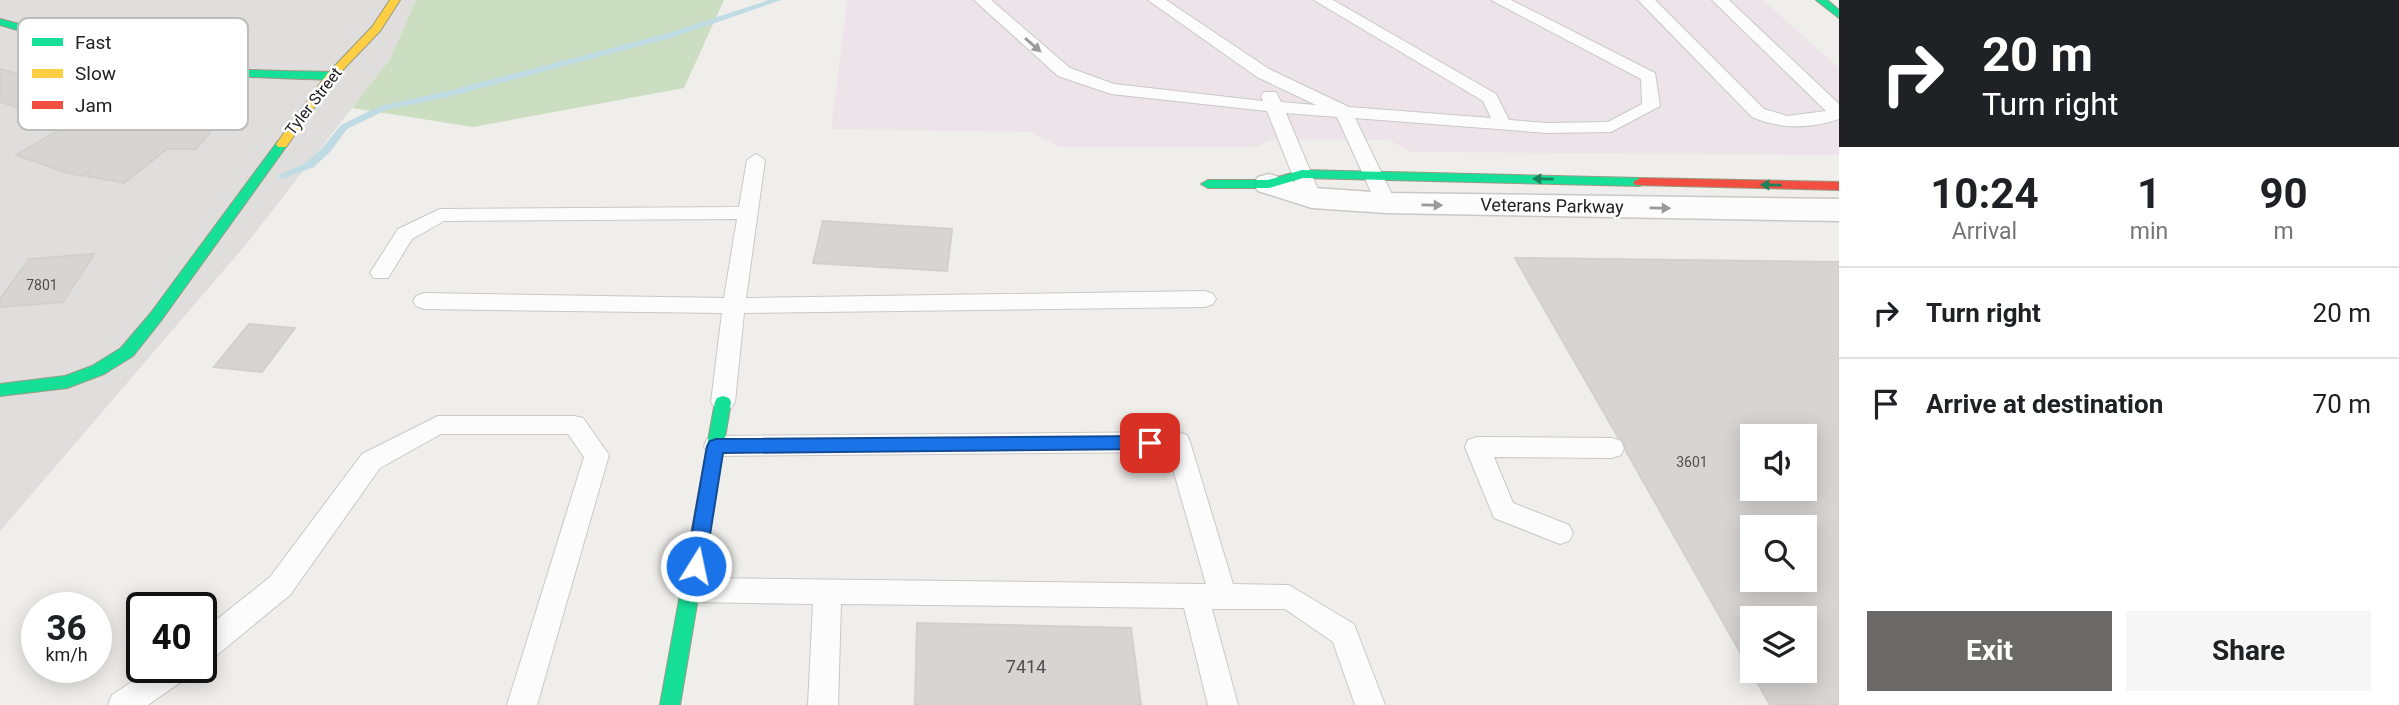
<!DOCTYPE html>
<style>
:root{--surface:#fff;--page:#f6f6f6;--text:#202124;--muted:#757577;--line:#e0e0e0;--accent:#6a6968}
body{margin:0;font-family:Roboto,sans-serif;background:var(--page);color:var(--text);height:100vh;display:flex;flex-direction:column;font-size:26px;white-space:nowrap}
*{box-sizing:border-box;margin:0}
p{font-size:23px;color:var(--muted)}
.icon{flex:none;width:38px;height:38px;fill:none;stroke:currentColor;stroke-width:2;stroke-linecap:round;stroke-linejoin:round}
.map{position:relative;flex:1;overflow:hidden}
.sheet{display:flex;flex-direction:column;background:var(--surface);width:560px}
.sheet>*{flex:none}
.hud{background:#202124;color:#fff;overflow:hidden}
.fabs{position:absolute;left:1740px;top:424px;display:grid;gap:14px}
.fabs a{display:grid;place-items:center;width:77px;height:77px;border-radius:0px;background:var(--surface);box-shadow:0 4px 18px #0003;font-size:35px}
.speed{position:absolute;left:21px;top:592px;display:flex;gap:14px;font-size:35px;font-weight:700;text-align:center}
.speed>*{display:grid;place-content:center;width:91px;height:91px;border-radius:50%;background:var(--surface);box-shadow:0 4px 18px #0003;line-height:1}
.speed small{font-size:18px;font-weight:400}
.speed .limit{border:4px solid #111;border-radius:10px;background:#fff;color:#111}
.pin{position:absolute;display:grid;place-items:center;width:60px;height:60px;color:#fff;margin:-30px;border-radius:14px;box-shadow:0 4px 10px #0006}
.me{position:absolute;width:77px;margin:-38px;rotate:10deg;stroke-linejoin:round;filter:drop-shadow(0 0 5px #0008)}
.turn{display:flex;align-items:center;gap:24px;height:147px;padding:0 28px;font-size:32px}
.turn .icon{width:91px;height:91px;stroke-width:2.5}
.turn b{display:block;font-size:49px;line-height:60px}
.eta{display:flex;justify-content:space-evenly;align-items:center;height:119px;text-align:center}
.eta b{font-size:42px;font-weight:700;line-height:49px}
.primary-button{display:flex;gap:14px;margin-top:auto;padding:14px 28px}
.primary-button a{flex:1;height:80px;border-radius:0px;background:var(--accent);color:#fff;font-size:28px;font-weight:700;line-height:80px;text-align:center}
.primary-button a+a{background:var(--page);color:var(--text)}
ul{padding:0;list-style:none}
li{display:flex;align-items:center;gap:21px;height:91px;padding:0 28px;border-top:2px solid var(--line)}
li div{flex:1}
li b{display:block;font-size:26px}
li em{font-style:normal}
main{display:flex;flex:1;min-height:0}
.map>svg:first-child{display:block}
.residential{fill:#dfdedc}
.industrial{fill:#ede4e9}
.forest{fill:#cbdec1}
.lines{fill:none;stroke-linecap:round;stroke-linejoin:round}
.stream{fill:#bfdbe3;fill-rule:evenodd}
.building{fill:#d7d4d2;stroke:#d3d0cc;stroke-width:2;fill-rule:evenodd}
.lane-casing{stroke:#c9c8c7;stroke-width:2}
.street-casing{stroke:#c9c8c7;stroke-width:3}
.fast-casing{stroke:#999a82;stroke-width:2}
.slow-casing{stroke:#999a82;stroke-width:2}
.jam-casing{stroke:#999a82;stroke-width:2}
.lane{fill:#fdfcfc;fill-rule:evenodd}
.street{fill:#fdfcfc;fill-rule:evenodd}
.fast{fill:#16e098;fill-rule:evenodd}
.slow{fill:#ffcf43;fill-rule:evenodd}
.jam{fill:#f24e42;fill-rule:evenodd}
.oneway{fill:#9a9a9a}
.oneway2{fill:#1c815d}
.route{fill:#1a73e8;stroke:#114b97;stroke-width:2}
.labels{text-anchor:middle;stroke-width:5;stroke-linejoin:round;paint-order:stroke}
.number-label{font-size:14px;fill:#4f4e4e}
.far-street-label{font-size:16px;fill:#222;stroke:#fff}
.street-label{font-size:18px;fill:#222;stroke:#fff}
.near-number-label{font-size:18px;fill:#4f4e4e}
.key{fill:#fff;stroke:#bdbdbd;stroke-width:2}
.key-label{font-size:19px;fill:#222}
</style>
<main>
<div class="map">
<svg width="1839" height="705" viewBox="0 0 1839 705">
<rect width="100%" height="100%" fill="#f0eeeb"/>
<polygon class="residential" points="0,0 416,0 390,59 248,242 0,531"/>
<polygon class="industrial" points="847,0 1763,0 1839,68 1839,155 1411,152 1389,140 1274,139 1256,147 1061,147 1030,132 831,129"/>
<polygon class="forest" points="416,0 724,0 684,88 473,127 352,108 390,59"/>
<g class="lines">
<polygon class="stream" points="769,0 781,0 674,37 448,97 386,110 347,129 331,151 314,167 282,179 277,176 306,163 323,147 341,125 380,106 444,92 668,33"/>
</g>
<g class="building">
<polygon points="0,69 180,116 184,111 228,111 196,149 167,149 124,183 88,176 92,170 83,176 68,173 16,155 64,127 38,119 44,115 0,102"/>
<polygon points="823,221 952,229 947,271 813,263"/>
<polygon points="94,254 63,302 0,307 0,299 29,259"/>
<path d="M1515,258l324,4v443h-69l-144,-254 -3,-11 -5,-3zM1752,436h52v52h-52zM1752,527h52v52h-52zM1752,618h52v52h-52z"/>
<polygon points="249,324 295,328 262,372 214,367"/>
<polygon points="917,623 1131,628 1141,705 915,705"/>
</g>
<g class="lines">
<g class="lane-casing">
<g id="lane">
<polygon points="974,0 991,0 1070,68 1114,84 1263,101 1261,96 1264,92 1276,92 1281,102 1316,105 1257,77 1148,0 1166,0 1269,69 1349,107 1491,118 1483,101 1314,0 1333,0 1496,94 1509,120 1547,123 1608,122 1642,104 1641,79 1491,0 1511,0 1655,73 1660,106 1611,132 1547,133 1355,118 1396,203 1393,207 1379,207 1376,203 1337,117 1286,113 1320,194 1317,198 1303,198 1300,194 1267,111 1111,94 1058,76"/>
<path d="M1638,0h17l109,109 23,7 39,-5 -114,-111h17l110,104v15c-29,10 -59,10 -87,-2z"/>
<polygon points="756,154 765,160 746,298 1205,291 1213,294 1216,299 1213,304 1205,307 744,313 735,402 731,408 723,411 715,408 711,402 722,313 424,309 416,306 413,301 416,296 424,293 724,298 737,219 444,221 412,239 388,278 374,278 370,273 398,229 440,209 739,207 747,160"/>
<polygon points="438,416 574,416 583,418 609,455 537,705 507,705 584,457 568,434 441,434 380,468 290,595 211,660 201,663 201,632 270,577 362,454"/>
<polygon points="1178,432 1187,435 1190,442 1233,584 1289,585 1354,624 1385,705 1355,705 1333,642 1285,609 1212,609 1238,705 1208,705 1184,608 841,604 838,705 808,705 813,604 692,602 682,599 678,590 682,581 692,578 1206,584 1168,452 716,456 707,453 704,446 707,439 716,436"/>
<polygon points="1477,437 1612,438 1621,441 1624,448 1621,455 1612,458 1494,457 1513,503 1569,525 1573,533 1569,541 1560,544 1494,518 1465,447 1468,440"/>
<polygon points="154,667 193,667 188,677 148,705 108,705 112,695"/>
</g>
</g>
<g class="street-casing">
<polygon id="street" points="1269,174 1315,188 1386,193 1839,199 1839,221 1386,213 1312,208 1258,191 1253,184 1258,177"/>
</g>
<g class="fast-casing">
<g id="fast">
<polygon points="1816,0 1827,0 1839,10 1839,18"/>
<path d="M0,19c64,16 127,36 192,46 46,6 93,6 139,7l6,4 -6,4c-41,-2 -82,-2 -123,-6 -71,-9 -140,-29 -208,-49z"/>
<polygon points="282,140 288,144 160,322 133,356 104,374 67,388 0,396 0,384 65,376 92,366 121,348 150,314 278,141"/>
<polygon points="1302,170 1640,178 1647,182 1640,186 1303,178 1269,188 1208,188 1201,184 1208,180 1268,180"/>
<polygon points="723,396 729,398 731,402 680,705 660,705 715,402 717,398"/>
</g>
</g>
<g class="slow-casing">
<polygon id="slow" points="390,0 400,0 380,31 335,78 286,147 278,147 276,144 327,74 372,27"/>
</g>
<g class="jam-casing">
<polygon id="jam" points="1640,178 1839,182 1839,190 1635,185 1633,182"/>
</g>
<use href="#lane" class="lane"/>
<use href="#street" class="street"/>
<use href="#fast" class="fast"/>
<use href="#slow" class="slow"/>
<use href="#jam" class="jam"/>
</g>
<defs><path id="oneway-solid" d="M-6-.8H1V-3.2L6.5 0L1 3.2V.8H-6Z" transform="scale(1.75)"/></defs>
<g class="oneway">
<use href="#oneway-solid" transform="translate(1033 45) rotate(41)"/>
<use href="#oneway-solid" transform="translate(1432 205) rotate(1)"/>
<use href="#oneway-solid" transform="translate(1660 208) rotate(1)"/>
</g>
<g class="oneway2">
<use href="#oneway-solid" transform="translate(1543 179) rotate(-179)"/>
<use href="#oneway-solid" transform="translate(1771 185) rotate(-179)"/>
</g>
<polygon class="route" points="1150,436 1157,438 1159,443 1157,447 1150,449 723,453 705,566 703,572 696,574 689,572 686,566 707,446 710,441 716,439"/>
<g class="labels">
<g class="number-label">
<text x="42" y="290">7801</text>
<text x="1692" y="467">3601</text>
</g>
<g class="far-street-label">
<text transform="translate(313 101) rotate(-52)" y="6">Tyler Street</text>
</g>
<g class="street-label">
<text transform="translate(1552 206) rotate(1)" y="6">Veterans Parkway</text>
</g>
<g class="near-number-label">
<text x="1026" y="673">7414</text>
</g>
</g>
<rect x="18" y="18" width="230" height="112" rx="10" class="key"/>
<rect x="32" y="38" width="31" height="8" fill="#16e098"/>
<rect x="32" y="69" width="31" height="9" fill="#ffcf43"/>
<rect x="32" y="101" width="31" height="8" fill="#f24e42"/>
<g class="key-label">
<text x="75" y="49">Fast</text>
<text x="75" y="80">Slow</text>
<text x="75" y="112">Jam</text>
</g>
</svg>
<div class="fabs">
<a><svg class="icon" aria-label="sound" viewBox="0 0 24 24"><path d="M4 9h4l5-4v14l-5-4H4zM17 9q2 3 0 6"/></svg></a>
<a><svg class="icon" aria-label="search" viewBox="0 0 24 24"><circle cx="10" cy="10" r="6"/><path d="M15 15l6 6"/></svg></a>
<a><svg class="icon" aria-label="layers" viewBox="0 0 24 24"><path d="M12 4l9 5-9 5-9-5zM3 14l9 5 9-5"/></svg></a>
</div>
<div class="speed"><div>36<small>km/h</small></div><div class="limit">40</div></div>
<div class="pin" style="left:1150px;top:443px;background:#d93025"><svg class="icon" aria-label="arrive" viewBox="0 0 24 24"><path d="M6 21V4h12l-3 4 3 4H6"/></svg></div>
<svg class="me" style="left:696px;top:566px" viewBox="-20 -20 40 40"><circle r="17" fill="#1a73e8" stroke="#fff" stroke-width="3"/><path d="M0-11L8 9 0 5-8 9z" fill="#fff"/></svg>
</div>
<section class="sheet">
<div class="hud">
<div class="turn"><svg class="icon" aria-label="right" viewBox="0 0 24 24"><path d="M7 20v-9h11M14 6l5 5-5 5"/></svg><div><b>20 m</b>Turn right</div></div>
</div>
<div class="eta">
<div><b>10:24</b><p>Arrival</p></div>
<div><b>1</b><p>min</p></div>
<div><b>90</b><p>m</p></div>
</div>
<ul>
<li><svg class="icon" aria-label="right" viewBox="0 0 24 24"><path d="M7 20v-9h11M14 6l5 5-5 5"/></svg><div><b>Turn right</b></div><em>20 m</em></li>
<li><svg class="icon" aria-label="arrive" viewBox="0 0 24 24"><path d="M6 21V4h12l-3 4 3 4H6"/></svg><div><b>Arrive at destination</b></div><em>70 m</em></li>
</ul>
<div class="primary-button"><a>Exit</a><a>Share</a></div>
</section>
</main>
